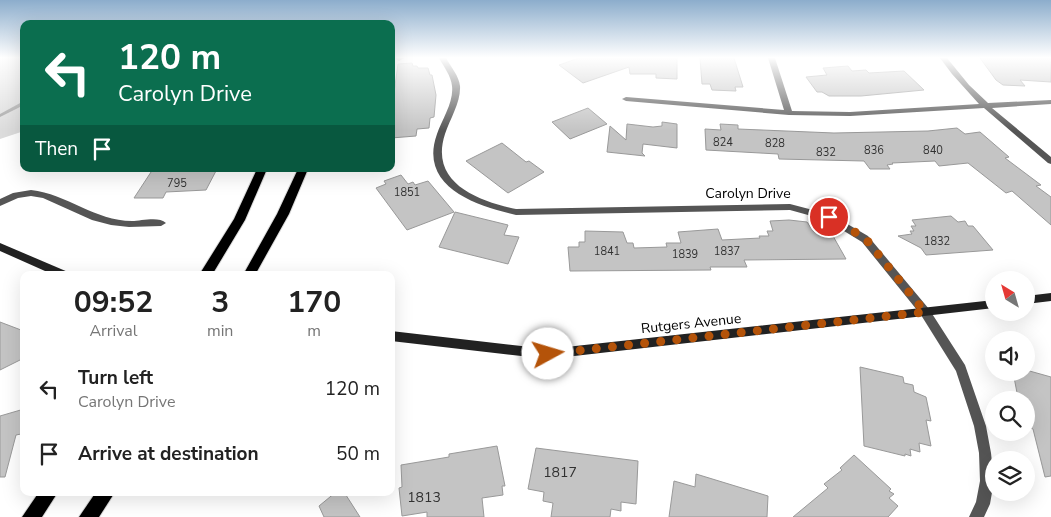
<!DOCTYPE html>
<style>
:root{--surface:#fff;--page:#f6f6f6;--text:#222;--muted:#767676}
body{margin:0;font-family:"Nunito Sans",sans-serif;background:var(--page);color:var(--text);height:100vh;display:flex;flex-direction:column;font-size:19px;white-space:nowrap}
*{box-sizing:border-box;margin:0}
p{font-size:16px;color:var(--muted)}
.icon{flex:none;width:28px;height:28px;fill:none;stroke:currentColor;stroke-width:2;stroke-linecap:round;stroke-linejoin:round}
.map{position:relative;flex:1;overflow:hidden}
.details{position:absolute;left:20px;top:271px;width:375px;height:225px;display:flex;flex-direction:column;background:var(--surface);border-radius:10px;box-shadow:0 5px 20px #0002}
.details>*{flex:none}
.guide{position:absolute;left:20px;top:20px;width:375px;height:152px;border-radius:10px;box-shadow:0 5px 20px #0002;background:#0b6e4f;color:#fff;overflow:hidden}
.needle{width:32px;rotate:323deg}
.buttons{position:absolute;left:985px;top:271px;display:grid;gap:10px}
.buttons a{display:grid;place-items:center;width:50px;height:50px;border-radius:50%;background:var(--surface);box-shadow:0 5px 20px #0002;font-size:25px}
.pin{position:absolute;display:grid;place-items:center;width:42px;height:42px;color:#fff;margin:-21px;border:2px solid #fff;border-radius:50%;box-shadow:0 1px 5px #0007}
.me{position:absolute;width:55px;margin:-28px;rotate:84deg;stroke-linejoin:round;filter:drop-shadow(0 0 4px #0008)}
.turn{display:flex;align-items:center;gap:18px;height:105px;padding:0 15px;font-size:22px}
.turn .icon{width:65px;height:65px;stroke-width:2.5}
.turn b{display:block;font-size:35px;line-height:42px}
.then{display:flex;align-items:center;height:48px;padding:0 15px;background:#0003;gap:10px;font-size:19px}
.eta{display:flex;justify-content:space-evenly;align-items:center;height:85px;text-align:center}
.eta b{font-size:30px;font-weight:700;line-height:35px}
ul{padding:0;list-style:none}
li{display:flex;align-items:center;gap:15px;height:65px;padding:0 15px}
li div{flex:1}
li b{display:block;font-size:19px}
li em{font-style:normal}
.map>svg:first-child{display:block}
.green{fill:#dcdcdc}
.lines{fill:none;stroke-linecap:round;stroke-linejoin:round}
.stream{fill:#a3a3a3;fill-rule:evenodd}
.building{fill:#c4c4c4;stroke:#999}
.primary-casing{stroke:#dbdbdb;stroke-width:2}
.lane{fill:#555;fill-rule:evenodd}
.street{fill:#555;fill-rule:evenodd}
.secondary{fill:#222;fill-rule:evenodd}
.primary{fill:#000;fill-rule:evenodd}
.route{stroke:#b45309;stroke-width:9;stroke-dasharray:0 16.2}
.labels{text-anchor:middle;stroke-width:4.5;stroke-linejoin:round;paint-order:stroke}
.number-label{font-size:11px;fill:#313131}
.street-label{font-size:14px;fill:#000;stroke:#fff}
.near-number-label{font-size:14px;fill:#313131}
</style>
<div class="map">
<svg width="1051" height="517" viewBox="0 0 1051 517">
<rect width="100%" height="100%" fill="#fff"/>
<polygon class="green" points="0,58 24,58 24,131 0,139"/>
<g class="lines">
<polygon class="stream" points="22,102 24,102 24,105 0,117 0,114"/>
</g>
<g class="building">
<polygon points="579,58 677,58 677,79 656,78 656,74 630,74 629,67 583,83 559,65"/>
<polygon points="700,58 734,58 743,87 735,87 736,91 712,90 710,84 702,84"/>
<polygon points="980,58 1051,58 1051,82 1020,80 1025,86 1003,85 996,80"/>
<polygon points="412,63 413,66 417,66 418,68 428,68 430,75 432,75 436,95 434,117 430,118 429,128 417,129 416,136 391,138 391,114 398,64"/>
<polygon points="848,66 852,71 866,70 869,73 904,71 924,90 861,96 829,96 822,92 817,92 806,77 827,75 823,68"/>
<polygon points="588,108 607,124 570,139 552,122"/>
<polygon points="662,122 677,124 677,148 643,144 642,153 645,156 607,152 610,126 626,140 627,124 653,127 662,126"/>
<polygon points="720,124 738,125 738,129 834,133 928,131 957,128 965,134 980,132 1009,157 1005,158 1041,185 1036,186 1051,197 1051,225 1012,191 1006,193 968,163 939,166 935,161 892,163 893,164 887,165 890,169 870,169 864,161 779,159 778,154 706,150 705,129 721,130"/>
<polygon points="502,143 526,162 529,161 544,172 508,193 466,161"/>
<polygon points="153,169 217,169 206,190 166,192 163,198 134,198"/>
<polygon points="401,175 408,184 413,182 415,185 428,181 454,212 407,230 376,188 386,184 384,181"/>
<polygon points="455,212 508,225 504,235 519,237 508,264 439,247"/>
<polygon points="951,216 958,222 965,221 968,226 973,226 993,250 926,255 921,248 898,236 912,234 910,231 914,231 911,226 916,226 912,220"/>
<polygon points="789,220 807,222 814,232 821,232 823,236 833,236 846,259 744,260 747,267 710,267 711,270 570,271 568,247 579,247 579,242 585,242 585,231 623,232 627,243 633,243 634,248 667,247 666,243 681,243 678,232 718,229 722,240 760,238 759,236 769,236 767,231 773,231 770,221"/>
<polygon points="0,322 21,330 24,336 24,358 0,370"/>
<polygon points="860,367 903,377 904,383 913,385 914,392 926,397 931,421 926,420 931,446 919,443 920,452 910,449 911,456 905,454 905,456 864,446"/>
<polygon points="1026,370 1051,377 1051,476 1045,477 1033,429 1026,425 1026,400 1018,398 1013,372 1026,372"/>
<polygon points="24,409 21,434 16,435 5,477 0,477 0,416"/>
<polygon points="497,446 505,486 502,486 503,495 482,498 484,517 427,517 427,512 402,516 399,488 402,487 401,465 449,457 449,454"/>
<polygon points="536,448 638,461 636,504 621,502 621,511 611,509 610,517 551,517 553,503 543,501 544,492 528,489"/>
<polygon points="854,455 891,489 889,491 894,494 889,498 898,506 888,517 793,517 828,488 824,484 842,470 840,468"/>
<polygon points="696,474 768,496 767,517 669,517 674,481 695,487"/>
<polygon points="336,492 344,492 360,517 324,517 319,506"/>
</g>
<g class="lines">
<g class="primary-casing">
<g id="primary">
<polygon points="257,169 267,169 245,220 212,275 199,275 234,219"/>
<polygon points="298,169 308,169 289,214 255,275 243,275 277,214"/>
<polygon points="39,492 58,492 42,517 22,517"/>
<polygon points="96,492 115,492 99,517 79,517"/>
</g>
</g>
<path class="lane" d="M31,190c36,4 64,31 101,31 9,0 27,-5 34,2l-5,3 -32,1 -18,-2 -19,-5 -49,-22 -12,-2 -13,2 -18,8v-7l13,-6z"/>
<g class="street">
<polygon points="404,58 399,61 396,59 396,58"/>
<path d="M439,58h7c5,9 13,18 14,28 1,16 -10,33 -15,48 -16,49 33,67 71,75l274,-5 42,11 36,21 61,73 36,56 21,61 5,27 3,28 -4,23 -6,13h-15l7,-15 4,-21 -1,-28 -5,-27 -18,-55 -35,-56 -59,-73 -36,-22 -36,-10 -274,5c-40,-9 -98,-28 -79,-81 5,-15 17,-32 15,-48 -1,-10 -8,-19 -13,-28z"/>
<polygon points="768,58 775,58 792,111 850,112 979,104 952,74 940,58 947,58 969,85 988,103 1051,100 1051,104 992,108 1051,157 1051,164 1048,163 984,108 850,116 789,115 626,101 622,99 626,97 784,110"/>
</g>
<g class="secondary">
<polygon points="0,243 68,272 69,275 54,275 0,251"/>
<polygon points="1051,293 1051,301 1026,304 1026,296"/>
<polygon points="994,300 994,308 548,359 391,341 391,331 548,349"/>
</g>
<use href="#primary" class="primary"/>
</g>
<linearGradient id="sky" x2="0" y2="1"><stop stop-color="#8cadcc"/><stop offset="0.44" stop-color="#fff"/><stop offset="1" stop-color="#fff" stop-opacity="0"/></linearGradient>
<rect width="1051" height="131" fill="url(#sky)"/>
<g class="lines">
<polyline class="route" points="548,354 925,312 865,238 829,217"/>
</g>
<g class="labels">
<g class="number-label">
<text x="723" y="146">824</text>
<text x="775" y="147">828</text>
<text x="874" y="154">836</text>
<text x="933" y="154">840</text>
<text x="826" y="156">832</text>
<text x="177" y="187">795</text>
<text x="407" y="196">1851</text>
<text x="937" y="245">1832</text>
<text x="607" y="255">1841</text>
<text x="727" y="255">1837</text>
<text x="685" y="258">1839</text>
</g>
<g class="street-label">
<text x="748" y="198">Carolyn Drive</text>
<text transform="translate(691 323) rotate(-6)" y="5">Rutgers Avenue</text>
</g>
<g class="near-number-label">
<text x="560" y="477">1817</text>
<text x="424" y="502">1813</text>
</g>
</g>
</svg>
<div class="buttons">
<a><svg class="needle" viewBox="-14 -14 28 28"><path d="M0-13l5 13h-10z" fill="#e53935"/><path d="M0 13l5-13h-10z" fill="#767676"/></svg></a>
<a><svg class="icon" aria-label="sound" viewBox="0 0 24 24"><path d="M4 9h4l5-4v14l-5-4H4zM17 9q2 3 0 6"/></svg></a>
<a><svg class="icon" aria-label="search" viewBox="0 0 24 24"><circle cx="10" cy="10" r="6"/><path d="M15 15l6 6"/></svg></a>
<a><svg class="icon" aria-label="layers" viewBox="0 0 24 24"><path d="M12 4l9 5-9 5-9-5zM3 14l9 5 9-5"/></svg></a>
</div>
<div class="pin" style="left:829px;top:217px;background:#d93025"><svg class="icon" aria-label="arrive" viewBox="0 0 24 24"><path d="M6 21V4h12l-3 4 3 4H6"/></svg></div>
<svg class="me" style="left:548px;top:354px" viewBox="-20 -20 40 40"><circle r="19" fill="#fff"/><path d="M0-13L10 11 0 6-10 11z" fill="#b45309"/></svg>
<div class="guide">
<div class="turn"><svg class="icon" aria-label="left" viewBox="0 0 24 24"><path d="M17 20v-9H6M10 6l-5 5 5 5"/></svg><div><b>120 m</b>Carolyn Drive</div></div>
<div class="then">Then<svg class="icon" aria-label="arrive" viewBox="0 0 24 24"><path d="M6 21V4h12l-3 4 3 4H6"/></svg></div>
</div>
<section class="details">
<div class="eta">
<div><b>09:52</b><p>Arrival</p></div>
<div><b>3</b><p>min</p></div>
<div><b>170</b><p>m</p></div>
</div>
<ul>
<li><svg class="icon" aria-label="left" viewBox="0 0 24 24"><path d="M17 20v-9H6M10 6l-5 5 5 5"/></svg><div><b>Turn left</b><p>Carolyn Drive</p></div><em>120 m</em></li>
<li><svg class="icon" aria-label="arrive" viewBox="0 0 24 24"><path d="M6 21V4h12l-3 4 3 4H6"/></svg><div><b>Arrive at destination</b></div><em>50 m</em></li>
</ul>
</section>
</div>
